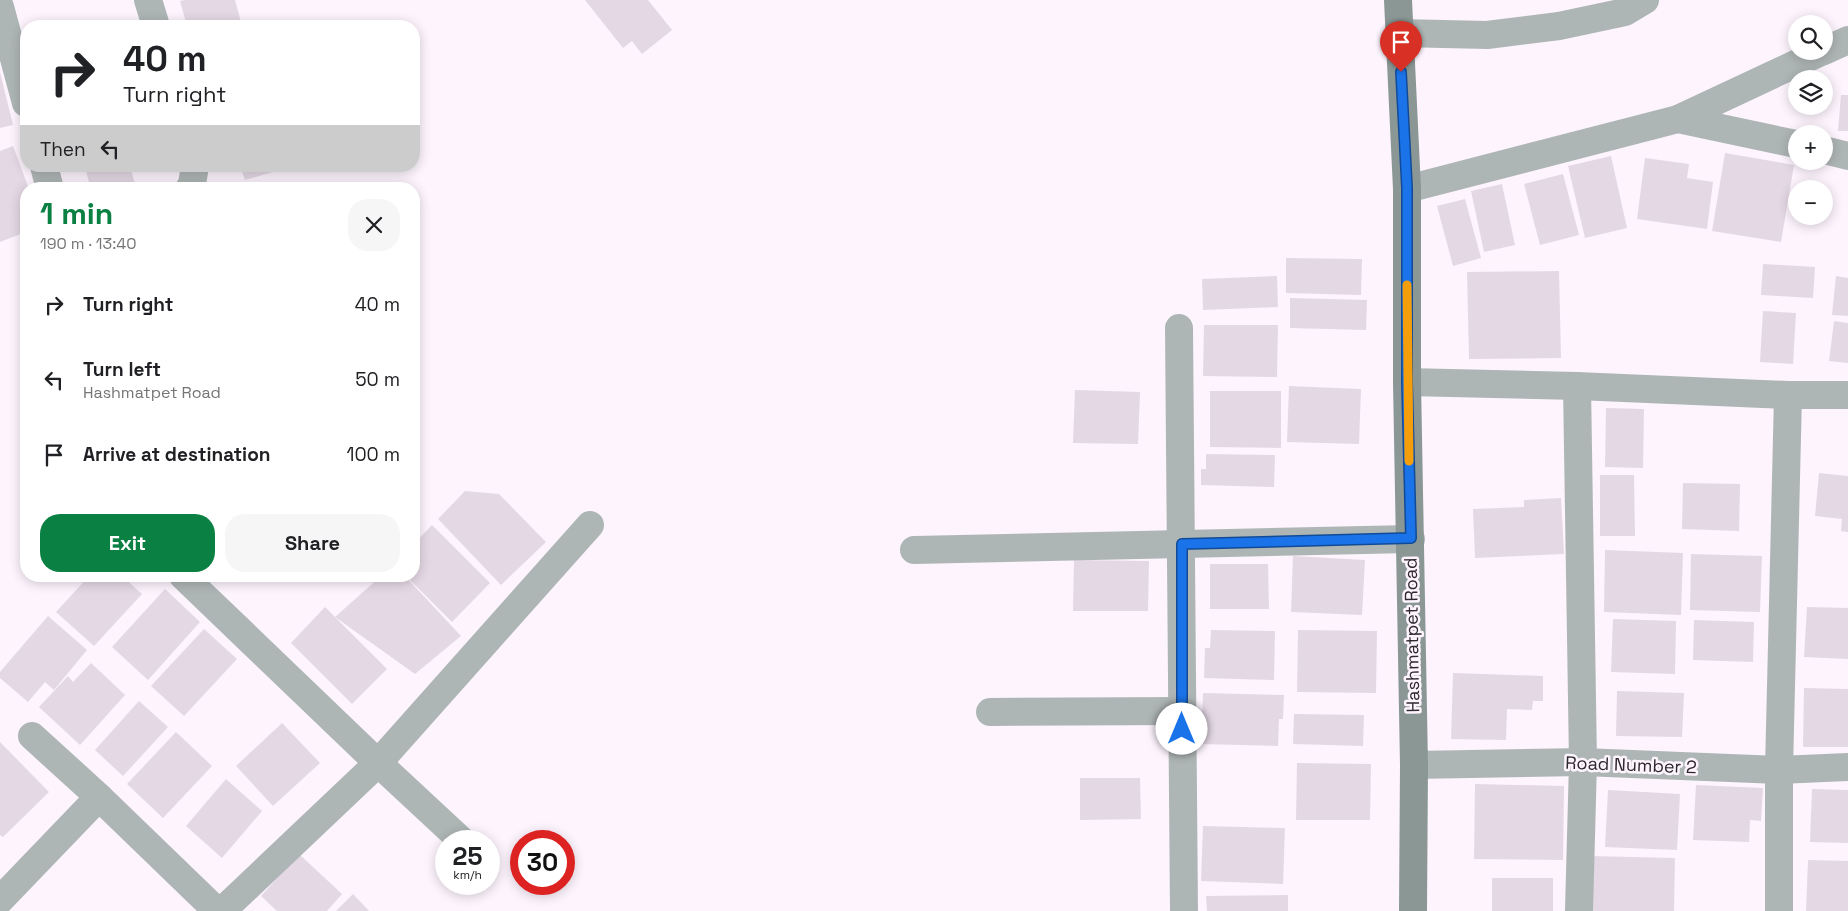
<!DOCTYPE html>
<meta charset="utf-8">
<style>
:root{--surface:#fff;--page:#f6f6f6;--text:#202124;--muted:#757577;--accent:#0b8043}
body{margin:0;font-family:"Space Grotesk",sans-serif;background:var(--page);color:var(--text);height:100vh;display:flex;flex-direction:column;font-size:19px;white-space:nowrap}
*{box-sizing:border-box;margin:0}
p{font-size:16px;color:var(--muted)}
.icon{flex:none;width:28px;height:28px;fill:none;stroke:currentColor;stroke-width:2;stroke-linecap:round;stroke-linejoin:round}
.map{position:relative;flex:1;overflow:hidden}
.sheet{position:absolute;left:20px;top:182px;width:400px;height:400px;display:flex;flex-direction:column;background:var(--surface);border-radius:20px;box-shadow:0 2px 12px #0003}
.sheet>*{flex:none}
.top-card{position:absolute;left:20px;top:20px;width:400px;height:152px;border-radius:20px;box-shadow:0 2px 12px #0003;background:#fff;color:var(--text);overflow:hidden}
.fabs{position:absolute;left:1788px;top:15px;display:grid;gap:10px}
.fabs a{display:grid;place-items:center;width:45px;height:45px;border-radius:50%;background:var(--surface);box-shadow:0 2px 12px #0003;font-size:25px}
.speed{position:absolute;left:435px;top:830px;display:flex;gap:10px;font-size:25px;font-weight:700;text-align:center}
.speed>*{display:grid;place-content:center;width:65px;height:65px;border-radius:50%;background:var(--surface);box-shadow:0 2px 12px #0003;line-height:1}
.speed small{font-size:12px;font-weight:400}
.speed .limit{border:8px solid #d22;background:#fff;color:#111}
.pin{position:absolute;display:grid;place-items:center;width:42px;height:42px;color:#fff;margin:-51px -21px;border-radius:50% 50% 50% 0;rotate:-45deg;box-shadow:0 0 5px #0007}
.pin .icon{rotate:45deg}
.me{position:absolute;width:55px;margin:-28px;rotate:0deg;stroke-linejoin:round;filter:drop-shadow(0 0 4px #0008)}
.turn{display:flex;align-items:center;gap:18px;height:105px;padding:0 20px;font-size:22px}
.turn .icon{width:65px;height:65px;stroke-width:2.5}
.turn b{display:block;font-size:35px;line-height:42px}
.then{display:flex;align-items:center;height:48px;padding:0 20px;background:#0003;gap:10px;font-size:19px}
.round{display:grid;place-items:center;flex:none;width:52px;height:52px;border-radius:20px;background:var(--page)}
.headline{display:flex;align-items:center;justify-content:space-between;height:85px;padding:0 20px}
h1{font-size:30px;font-weight:700;line-height:38px;color:var(--accent)}
.action{display:flex;gap:10px;margin-top:auto;padding:10px 20px}
.action a{flex:1;height:58px;border-radius:20px;background:var(--accent);color:#fff;font-size:20px;font-weight:700;line-height:58px;text-align:center}
.action a+a{background:var(--page);color:var(--text)}
ul{padding:0;list-style:none}
li{display:flex;align-items:center;gap:15px;height:75px;padding:0 20px}
li div{flex:1}
li b{display:block;font-size:19px}
li em{font-style:normal}
.map>svg:first-child{display:block}
.building{fill:#e4d8e5}
.lines{fill:none;stroke-linecap:round;stroke-linejoin:round}
.street{stroke:#aeb6b5;stroke-width:28}
.secondary{stroke:#8a9795;stroke-width:28}
.route-casing{stroke:#114b97;stroke-width:12}
.route{stroke:#1a73e8;stroke-width:9}
.slow{stroke:#f59e0b;stroke-width:9}
.labels{text-anchor:middle;stroke-width:5;stroke-linejoin:round;paint-order:stroke}
.street-label{font-size:18px;fill:#2d292d;stroke:#fdf4fe}
</style>
<div class="map">
<svg width="1848" height="911" viewBox="0 0 1848 911">
<rect width="100%" height="100%" fill="#fdf4fe"/>
<g class="building">
<polygon points="185,0 235,0 242,26 187,26 180,1"/>
<polygon points="585,0 648,0 672,30 642,54 632,41 623,48"/>
<polygon points="0,72 13,125 0,128"/>
<polygon points="1841,95 1848,95 1848,131 1838,131"/>
<polygon points="13,146 29,189 26,189 26,232 0,242 0,151"/>
<polygon points="1725,153 1794,165 1781,242 1712,231"/>
<polygon points="1611,156 1627,228 1585,238 1568,166"/>
<polygon points="1645,158 1689,164 1687,178 1713,182 1707,229 1637,219"/>
<polygon points="91,166 130,166 136,188 91,189 85,168"/>
<polygon points="240,166 279,166 280,170 245,180"/>
<polygon points="1563,174 1579,235 1540,245 1524,184"/>
<polygon points="1502,184 1515,245 1484,252 1471,191"/>
<polygon points="1465,199 1481,258 1453,266 1437,206"/>
<polygon points="1286,258 1362,259 1361,295 1286,293"/>
<polygon points="1763,264 1815,267 1813,298 1761,295"/>
<polygon points="1559,271 1561,358 1469,359 1467,272"/>
<polygon points="1277,276 1278,307 1203,310 1202,279"/>
<polygon points="1836,276 1848,278 1848,316 1832,315"/>
<polygon points="1290,298 1367,300 1366,330 1290,328"/>
<polygon points="1763,311 1796,313 1793,364 1760,362"/>
<polygon points="1834,321 1848,323 1848,363 1829,361"/>
<polygon points="1204,325 1278,325 1277,377 1203,376"/>
<polygon points="1289,386 1361,389 1359,444 1287,442"/>
<polygon points="1075,390 1140,392 1138,444 1073,443"/>
<polygon points="1210,391 1281,391 1281,448 1210,447"/>
<polygon points="1606,408 1644,409 1643,468 1605,467"/>
<polygon points="1206,454 1275,455 1274,487 1201,485 1201,469 1206,469"/>
<polygon points="1819,473 1848,476 1848,532 1841,531 1842,519 1815,516"/>
<polygon points="1600,475 1634,475 1635,536 1600,536"/>
<polygon points="1683,483 1740,484 1739,531 1682,529"/>
<polygon points="465,491 499,494 546,542 501,585 438,519"/>
<polygon points="1561,498 1564,554 1475,558 1473,509 1524,507 1524,500"/>
<polygon points="432,525 490,583 452,622 406,576 414,576 414,544"/>
<polygon points="1605,550 1683,553 1681,615 1604,612"/>
<polygon points="1691,554 1762,556 1760,612 1690,610"/>
<polygon points="1293,556 1365,560 1362,615 1291,612"/>
<polygon points="1074,560 1149,561 1148,611 1073,611"/>
<polygon points="1210,564 1268,564 1269,609 1210,609"/>
<polygon points="89,576 122,576 142,594 94,646 56,612"/>
<polygon points="381,576 405,576 461,636 415,674 335,617"/>
<polygon points="165,589 200,622 148,680 112,647"/>
<polygon points="325,607 387,669 352,704 291,643"/>
<polygon points="1807,607 1848,608 1848,659 1804,657"/>
<polygon points="48,616 87,650 54,690 45,682 28,702 0,678 0,672"/>
<polygon points="1613,619 1676,621 1675,674 1611,672"/>
<polygon points="1694,620 1754,622 1753,662 1693,660"/>
<polygon points="204,629 237,659 184,716 151,686"/>
<polygon points="1211,630 1275,631 1274,680 1204,678 1205,648 1210,648"/>
<polygon points="1298,630 1377,631 1376,693 1297,692"/>
<polygon points="91,663 125,695 80,745 39,707 68,676 73,682"/>
<polygon points="1453,673 1543,676 1543,701 1533,701 1532,710 1507,709 1506,740 1451,739"/>
<polygon points="1804,688 1848,689 1848,747 1803,747"/>
<polygon points="1617,691 1684,693 1682,737 1616,736"/>
<polygon points="1203,693 1284,695 1283,719 1279,719 1278,746 1201,744"/>
<polygon points="139,701 168,727 123,776 95,750"/>
<polygon points="1294,714 1364,715 1363,746 1293,744"/>
<polygon points="282,723 320,763 273,806 236,766"/>
<polygon points="176,732 212,766 163,818 127,784"/>
<polygon points="0,742 49,792 3,837 0,835"/>
<polygon points="1297,763 1371,764 1370,820 1296,820"/>
<polygon points="1080,778 1140,778 1141,819 1080,820"/>
<polygon points="226,779 262,811 222,858 186,826"/>
<polygon points="1475,784 1564,786 1563,860 1474,859"/>
<polygon points="1696,785 1763,788 1761,821 1750,820 1749,842 1693,840"/>
<polygon points="1812,789 1848,790 1848,843 1810,842"/>
<polygon points="1608,790 1680,794 1677,850 1605,847"/>
<polygon points="1203,826 1285,828 1283,884 1201,881"/>
<polygon points="299,854 342,894 327,911 277,911 261,896"/>
<polygon points="1590,856 1675,858 1674,911 1589,911"/>
<polygon points="1808,860 1848,861 1848,911 1806,911"/>
<rect x="1492" y="878" width="61" height="33"/>
<polygon points="353,894 369,911 336,911"/>
<polygon points="1288,895 1288,911 1207,911 1206,896"/>
</g>
<g class="lines">
<g class="street">
<polyline points="148,0 156,26"/>
<polyline points="0,7 26,103"/>
<polyline points="1399,33 1487,35 1559,26 1625,12 1645,0"/>
<polyline points="1824,51 1848,40"/>
<polyline points="1678,119 1823,51"/>
<polyline points="1824,150 1848,156"/>
<polyline points="44,166 50,189"/>
<polyline points="189,189 192,184 195,166"/>
<polyline points="1407,189 1678,119 1796,144"/>
<polyline points="1179,328 1184,911"/>
<polyline points="1407,382 1577,386 1788,395 1848,395"/>
<polyline points="1577,386 1583,762 1579,911"/>
<polyline points="914,550 1411,539"/>
<polyline points="183,576 378,763 462,841"/>
<polyline points="990,712 1181,711"/>
<polyline points="32,736 99,797"/>
<polyline points="1414,765 1583,762 1779,770 1848,767"/>
<polyline points="0,900 99,797 217,911"/>
<polyline points="222,911 378,763 590,525"/>
<polyline points="1779,911 1779,770 1788,395"/>
</g>
<polyline class="secondary" points="1398,0 1407,189 1407,382 1414,765 1413,911"/>
</g>
<g class="lines">
<g class="route-casing">
<polyline id="route" points="1182,729 1182,544 1411,538 1407,382 1407,188 1401,72"/>
</g>
<use href="#route" class="route"/>
<polyline class="slow" points="1407,285 1409,461"/>
</g>
<g class="labels">
<g class="street-label">
<text transform="translate(1412 635) rotate(-91)" y="6">Hashmatpet Road</text>
<text transform="translate(1631 765) rotate(2)" y="6">Road Number 2</text>
</g>
</g>
</svg>
<div class="fabs">
<a><svg class="icon" aria-label="search" viewBox="0 0 24 24"><circle cx="10" cy="10" r="6"/><path d="M15 15l6 6"/></svg></a>
<a><svg class="icon" aria-label="layers" viewBox="0 0 24 24"><path d="M12 4l9 5-9 5-9-5zM3 14l9 5 9-5"/></svg></a>
<a>+</a>
<a>−</a>
</div>
<div class="speed"><div>25<small>km/h</small></div><div class="limit">30</div></div>
<div class="pin" style="left:1401px;top:72px;background:#d93025"><svg class="icon" aria-label="arrive" viewBox="0 0 24 24"><path d="M6 21V4h12l-3 4 3 4H6"/></svg></div>
<svg class="me" style="left:1182px;top:729px" viewBox="-20 -20 40 40"><circle r="19" fill="#fff"/><path d="M0-13L10 11 0 6-10 11z" fill="#1a73e8"/></svg>
<div class="top-card">
<div class="turn"><svg class="icon" aria-label="right" viewBox="0 0 24 24"><path d="M7 20v-9h11M14 6l5 5-5 5"/></svg><div><b>40 m</b>Turn right</div></div>
<div class="then">Then<svg class="icon" aria-label="left" viewBox="0 0 24 24"><path d="M17 20v-9H6M10 6l-5 5 5 5"/></svg></div>
</div>
<section class="sheet">
<div class="headline"><div><h1>1 min</h1><p>190 m · 13:40</p></div><a class="round"><svg class="icon" aria-label="close" viewBox="0 0 24 24"><path d="M6 6l12 12M18 6L6 18"/></svg></a></div>
<ul>
<li><svg class="icon" aria-label="right" viewBox="0 0 24 24"><path d="M7 20v-9h11M14 6l5 5-5 5"/></svg><div><b>Turn right</b></div><em>40 m</em></li>
<li><svg class="icon" aria-label="left" viewBox="0 0 24 24"><path d="M17 20v-9H6M10 6l-5 5 5 5"/></svg><div><b>Turn left</b><p>Hashmatpet Road</p></div><em>50 m</em></li>
<li><svg class="icon" aria-label="arrive" viewBox="0 0 24 24"><path d="M6 21V4h12l-3 4 3 4H6"/></svg><div><b>Arrive at destination</b></div><em>100 m</em></li>
</ul>
<div class="action"><a>Exit</a><a>Share</a></div>
</section>
</div>
